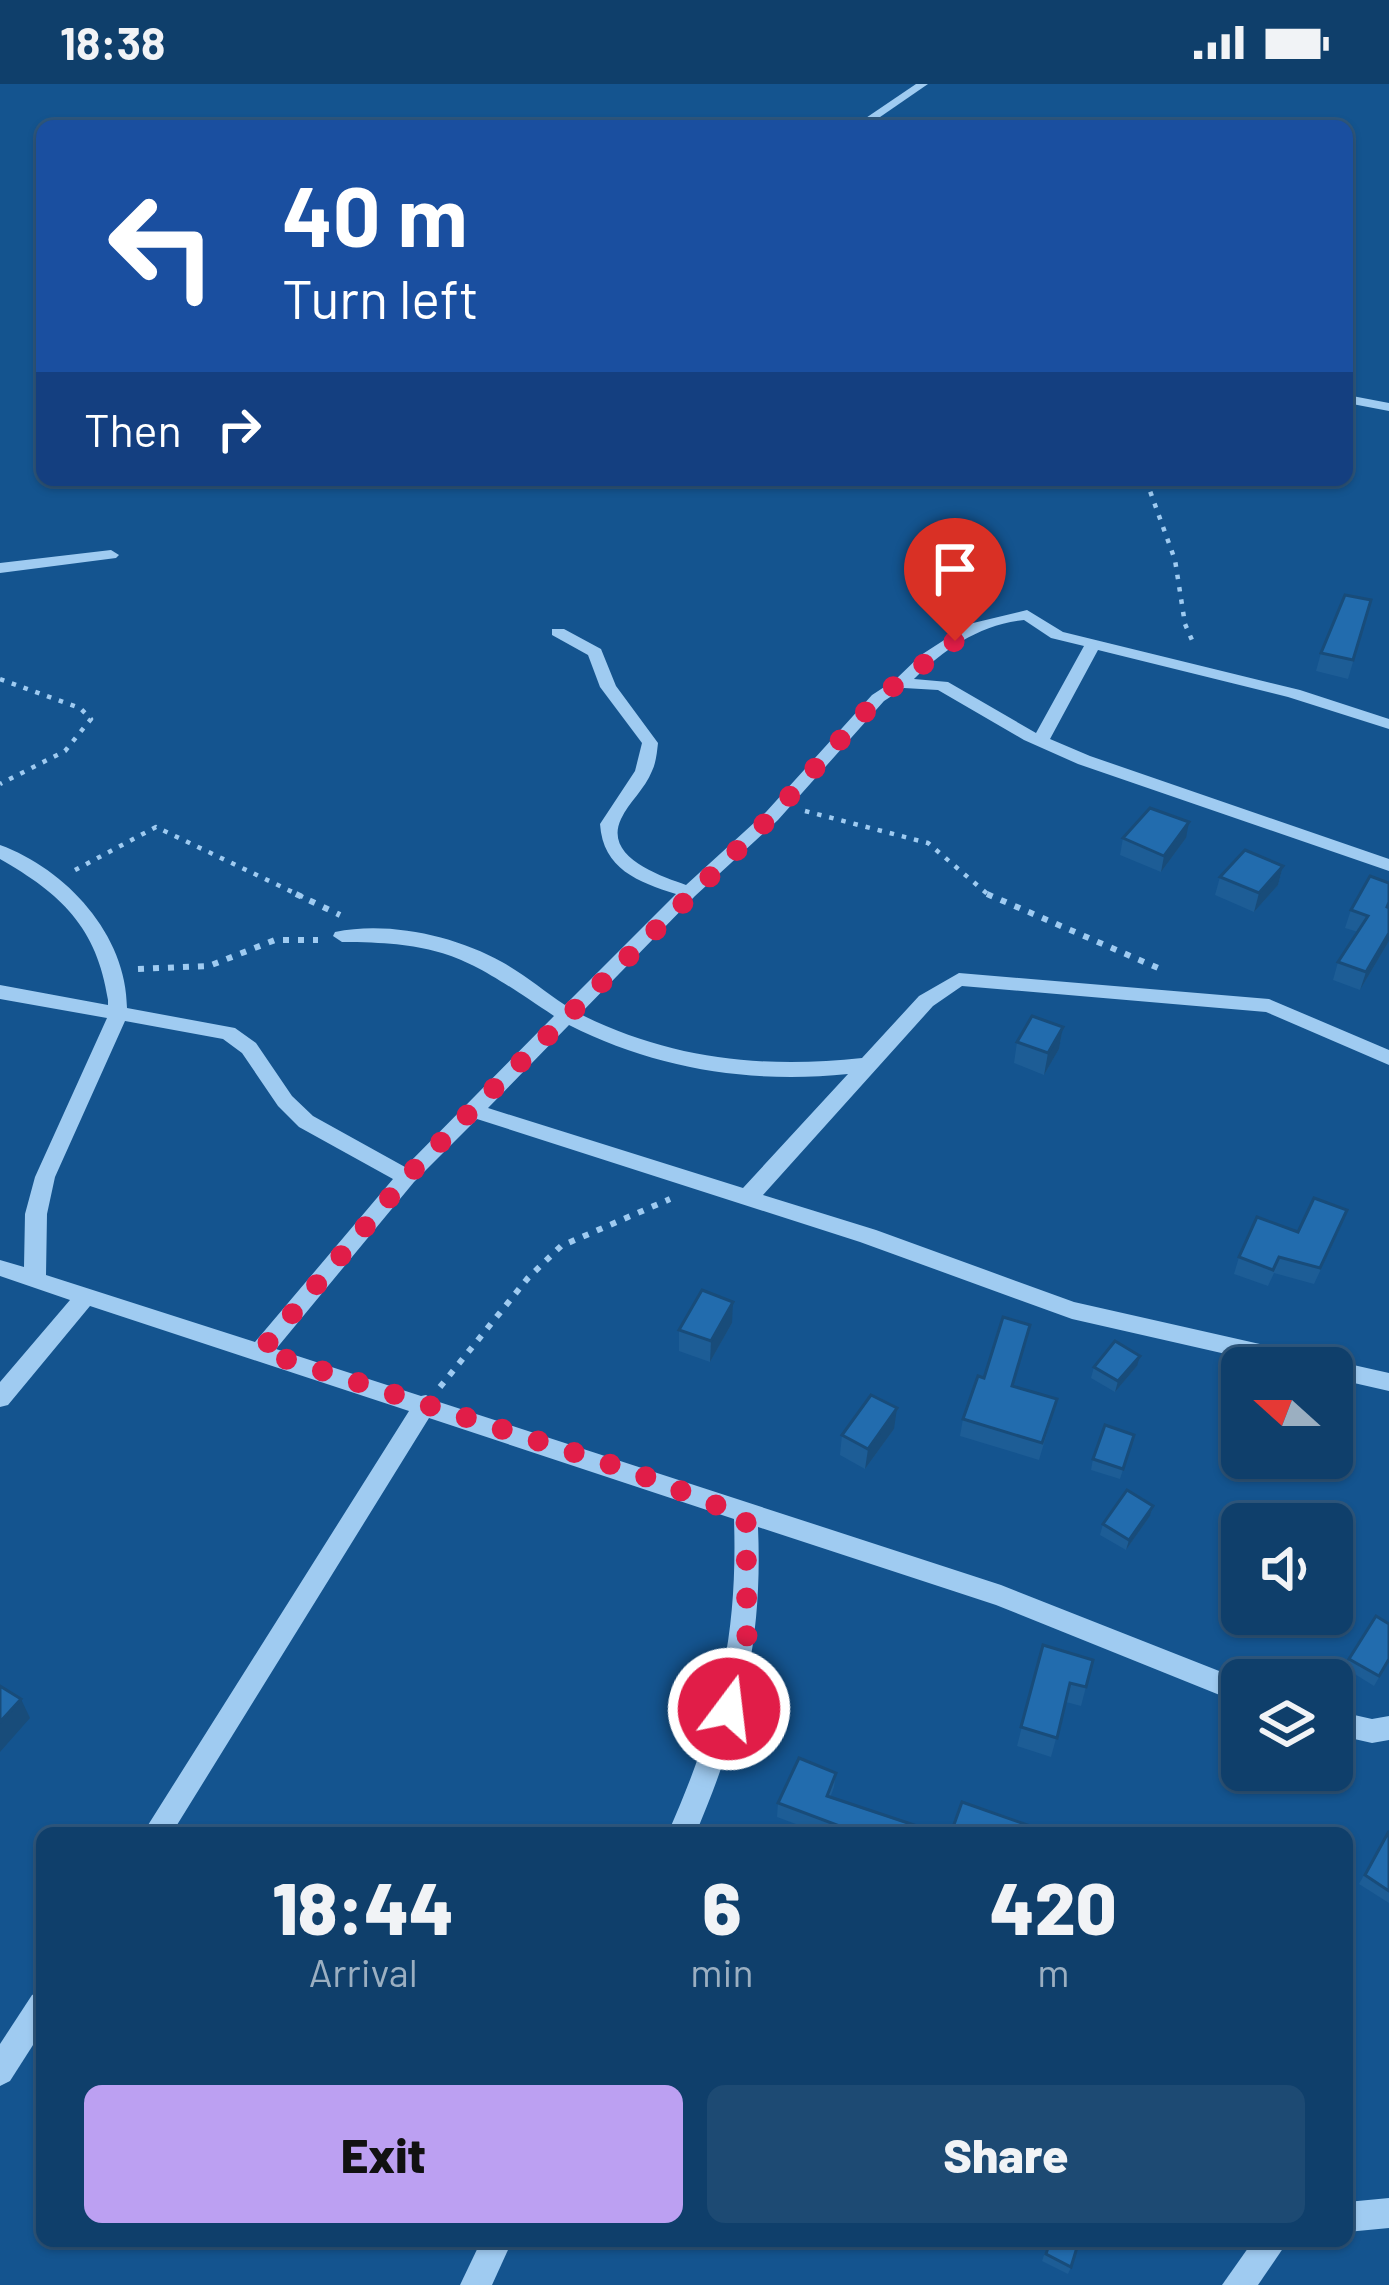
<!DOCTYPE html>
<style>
:root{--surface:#0f3f6b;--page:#1d4a73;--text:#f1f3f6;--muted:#9bafc1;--line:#2f587e;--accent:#bca0f2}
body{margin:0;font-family:Barlow,sans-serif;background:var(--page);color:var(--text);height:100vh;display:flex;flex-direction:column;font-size:45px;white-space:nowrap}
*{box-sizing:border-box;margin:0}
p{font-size:39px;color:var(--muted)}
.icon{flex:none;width:66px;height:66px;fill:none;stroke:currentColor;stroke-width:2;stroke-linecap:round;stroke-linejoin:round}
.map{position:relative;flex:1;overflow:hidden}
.side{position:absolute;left:36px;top:1743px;width:1317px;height:420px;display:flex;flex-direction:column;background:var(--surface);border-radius:18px;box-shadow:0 3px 9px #0004,0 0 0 3px var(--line)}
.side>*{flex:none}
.banner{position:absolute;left:36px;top:36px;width:1317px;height:366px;border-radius:18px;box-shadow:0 3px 9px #0004,0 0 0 3px var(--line);background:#1a4fa0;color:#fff;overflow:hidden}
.needle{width:78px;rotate:291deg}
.controls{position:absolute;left:1221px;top:1263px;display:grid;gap:24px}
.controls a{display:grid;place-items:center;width:132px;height:132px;border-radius:18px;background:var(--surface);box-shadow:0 3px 9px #0004,0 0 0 3px var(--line);font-size:60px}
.pin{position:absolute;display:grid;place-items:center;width:102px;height:102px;color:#fff;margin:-123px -51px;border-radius:50% 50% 50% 0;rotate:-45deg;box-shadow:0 0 12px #0007}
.pin .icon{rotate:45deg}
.me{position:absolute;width:132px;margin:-66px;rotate:15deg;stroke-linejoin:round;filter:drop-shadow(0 0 9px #0008)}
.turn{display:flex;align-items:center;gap:42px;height:252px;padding:0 48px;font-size:54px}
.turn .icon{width:156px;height:156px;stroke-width:2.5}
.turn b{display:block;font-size:84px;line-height:102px}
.then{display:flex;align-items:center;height:114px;padding:0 48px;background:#0003;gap:24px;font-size:45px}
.eta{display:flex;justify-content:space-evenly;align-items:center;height:204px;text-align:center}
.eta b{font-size:72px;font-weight:800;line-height:84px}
.cta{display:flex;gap:24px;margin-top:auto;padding:24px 48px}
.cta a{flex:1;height:138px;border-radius:18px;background:var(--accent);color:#111;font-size:48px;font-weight:800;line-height:138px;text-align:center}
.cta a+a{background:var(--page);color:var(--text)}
.status{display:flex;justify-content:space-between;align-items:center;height:84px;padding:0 60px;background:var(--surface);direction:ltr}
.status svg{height:33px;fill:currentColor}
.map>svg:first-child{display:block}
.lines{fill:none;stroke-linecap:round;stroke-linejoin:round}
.path-far1{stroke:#9fcbf1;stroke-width:4.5;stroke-dasharray:4.5 8;stroke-linecap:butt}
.path{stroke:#9fcbf1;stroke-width:6;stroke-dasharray:6 9;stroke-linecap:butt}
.minor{fill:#9fcbf1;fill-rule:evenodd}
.wall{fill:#1d5d96}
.shaded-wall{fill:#184c7a}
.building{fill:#226cae;stroke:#184c7a;stroke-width:3}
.route{stroke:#e11d48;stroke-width:21;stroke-dasharray:0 37.8}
</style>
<div class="status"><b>18:38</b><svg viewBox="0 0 49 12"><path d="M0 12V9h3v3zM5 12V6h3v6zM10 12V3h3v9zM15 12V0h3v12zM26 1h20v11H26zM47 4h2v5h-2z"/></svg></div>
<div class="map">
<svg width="1389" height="2201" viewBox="0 0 1389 2201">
<rect width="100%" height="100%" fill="#14548f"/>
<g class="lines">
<g class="path-far1">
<polyline points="1146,396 1175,476 1185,540 1195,563"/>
<polyline points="0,595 80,624 91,635 65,667 0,700"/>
<polyline points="805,727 928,759 991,813"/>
<polyline points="75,786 156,743 303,813"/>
</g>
<g class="path">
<polyline points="296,810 340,831"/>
<polyline points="987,810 1165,887"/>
<polyline points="138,885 209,882 275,856 318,856"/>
<polyline points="440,1303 528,1194 561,1162 670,1115"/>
</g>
<g class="minor">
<polygon points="916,0 928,0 867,42 854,42"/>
<polygon points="1347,311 1389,319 1389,327 1347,319"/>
<polygon points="111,466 119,471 116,474 0,489 0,479"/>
<path d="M1027,526l36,22 237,58 89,29v10l-101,-32 -190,-47 -48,89 40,17 299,103v12l-311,-107 -54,-24 -86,-50 -34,-2 -20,13 -106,119 -83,76 -115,118c90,45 183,55 282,44l57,-62 40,-23 310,26 120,51v15l-123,-53 -304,-26 -29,20 -170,189 113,35 198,72 315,71v18l-57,-13v-10h-45l-215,-49 -212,-77 -383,-123 -63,63 -138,167 145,47 5,-1 10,6 565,184 241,95v24l-246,-99 -238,-78c5,118 -17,198 -62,306h-28c49,-112 70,-191 66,-314l-305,-101 -257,415h-29l266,-422 -319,-105 -82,99 -8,2v-25l70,-82 -70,-24v-16l24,7 1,-53 10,-37 72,-159 -107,-19v-14l108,20v-5c-11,-73 -47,-106 -108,-141v-14c66,24 127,90 127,163l108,20 21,15 36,53 21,20 92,51 149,-151c-84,-56 -106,-74 -212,-74l-9,-6 2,-4c54,-11 120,4 167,30 23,13 42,29 63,43l111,-111c-38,-12 -73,-25 -76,-70l35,-53 7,-28 -42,-56 -12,-32 -36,-20v-6h12l37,20 15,37 42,57c-1,9 -2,20 -6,28 -7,18 -23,31 -31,48 -18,38 39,57 65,66l80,-73 106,-117 23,-15 26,-25 48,-31zM1024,536l27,18 33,8 -48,87 -88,-51 -34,-3c30,-30 67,-55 110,-59zM125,937l98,18 19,14 36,53 21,21 94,52 -138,163 -209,-67 1,-61 8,-37zM569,941c87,44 182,59 279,49l-105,114 -255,-80z"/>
<polygon points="1332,1626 1372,1635 1389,1632 1389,1656 1372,1659 1332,1650"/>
<polygon points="42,1907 42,1947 10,1997 0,2002 0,1960 32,1911"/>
<polygon points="1389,2114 1389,2144 1347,2148 1347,2118"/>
<polygon points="481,2157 512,2157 492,2201 460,2201"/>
<polygon points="1253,2157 1288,2157 1258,2201 1222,2201"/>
</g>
</g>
<g class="wall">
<polygon points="1371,516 1348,595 1316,587 1321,569"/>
<polygon points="1123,754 1186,754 1161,788 1120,771"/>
<polygon points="1283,782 1278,801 1254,828 1215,811 1220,793"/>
<polygon points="1370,792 1389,857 1360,906 1333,896 1338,878 1358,848 1345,844 1351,826"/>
<polygon points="1063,943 1059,965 1044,991 1014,979 1017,958"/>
<polygon points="1341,1142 1314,1200 1274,1189 1268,1202 1234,1190 1239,1173 1298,1148"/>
<polygon points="732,1239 710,1278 679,1267 679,1246"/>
<polygon points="1030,1241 1013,1302 1057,1315 1039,1376 960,1352 963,1335"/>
<polygon points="1137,1282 1115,1308 1091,1294 1094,1283"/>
<polygon points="894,1345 865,1385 840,1371 842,1351"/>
<polygon points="1134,1351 1120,1395 1091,1386 1093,1375"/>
<polygon points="1242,1371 1242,1374 1311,1374 1303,1398 1240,1381"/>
<polygon points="1153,1422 1150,1432 1126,1466 1100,1451 1103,1440"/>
<polygon points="1253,1530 1298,1530 1288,1549"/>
<polygon points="1043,1561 1093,1576 1081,1622 1066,1618 1051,1673 1017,1662"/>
<polygon points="1349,1575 1389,1576 1374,1602 1345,1584"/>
<polygon points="836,1689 834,1703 830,1714 938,1749 820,1749 777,1733 778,1719"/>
<polygon points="1389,1747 1389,1819 1359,1800"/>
<polygon points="1049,2157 1071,2183 1068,2190 1042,2177"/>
</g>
<g class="shaded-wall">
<polygon points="1189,738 1186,754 1161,788 1164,772"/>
<polygon points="1283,782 1278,801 1254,828 1259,809"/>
<polygon points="1389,849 1389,857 1360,906 1366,888"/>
<polygon points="1063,943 1059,965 1044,991 1048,969"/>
<polygon points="733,1218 732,1239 710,1278 711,1257"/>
<polygon points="1140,1272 1137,1282 1115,1308 1118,1297"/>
<polygon points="897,1324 894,1345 865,1385 868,1365"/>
<polygon points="1153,1422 1150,1432 1126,1466 1129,1456"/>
<polygon points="21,1615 30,1634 0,1668 0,1638"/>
</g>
<g class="building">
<polygon points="1345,511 1371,516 1353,576 1321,569"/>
<polygon points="1150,724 1189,738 1164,772 1123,754"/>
<polygon points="1245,766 1283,782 1259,809 1220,793"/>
<polygon points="1370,792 1389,799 1389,818 1387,823 1389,824 1389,849 1366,888 1338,878 1368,832 1351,826"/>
<polygon points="1032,932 1063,943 1048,969 1017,958"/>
<polygon points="1314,1114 1347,1126 1320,1184 1279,1173 1273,1186 1239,1173 1257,1133 1298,1148"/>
<polygon points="702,1206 733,1218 711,1257 679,1246"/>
<polygon points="1003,1233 1030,1241 1012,1302 1057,1315 1042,1359 963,1335 978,1292 984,1294"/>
<polygon points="1115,1257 1140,1272 1118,1297 1094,1283"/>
<polygon points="1275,1275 1300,1284 1271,1284"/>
<polygon points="871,1311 897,1324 868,1365 842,1351"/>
<polygon points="1105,1341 1134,1351 1123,1385 1093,1375"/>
<polygon points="1285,1374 1311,1374 1310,1380"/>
<polygon points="1127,1406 1153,1422 1129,1456 1103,1440"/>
<polygon points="1376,1532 1389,1540 1389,1575 1379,1592 1349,1575"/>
<polygon points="1043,1561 1093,1576 1086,1603 1070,1599 1057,1654 1021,1643"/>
<polygon points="0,1602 21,1615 0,1638"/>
<polygon points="799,1674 836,1689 827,1712 938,1749 858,1749 778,1719"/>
<polygon points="962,1718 1033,1743 1031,1749 951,1749"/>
<polygon points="1389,1747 1389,1807 1365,1791"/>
<polygon points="1050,2157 1079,2157 1071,2183 1046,2170"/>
</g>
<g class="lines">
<polyline class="route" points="729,1625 747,1558 746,1433 634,1388 261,1267 407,1093 472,1026 772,732 878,614 955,557"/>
</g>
</svg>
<div class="controls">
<a><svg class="needle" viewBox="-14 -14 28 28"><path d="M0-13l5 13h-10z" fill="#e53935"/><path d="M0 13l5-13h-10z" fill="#9bafc1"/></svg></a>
<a><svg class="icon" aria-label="sound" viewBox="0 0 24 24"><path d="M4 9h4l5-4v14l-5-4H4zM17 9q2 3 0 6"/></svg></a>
<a><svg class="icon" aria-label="layers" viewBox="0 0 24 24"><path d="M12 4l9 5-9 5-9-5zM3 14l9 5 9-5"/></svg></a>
</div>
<div class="pin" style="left:955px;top:557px;background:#d93025"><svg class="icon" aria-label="arrive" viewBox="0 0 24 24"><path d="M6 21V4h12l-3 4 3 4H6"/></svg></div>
<svg class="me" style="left:729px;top:1625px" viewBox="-20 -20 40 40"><circle r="17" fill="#e11d48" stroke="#fff" stroke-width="3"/><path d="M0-11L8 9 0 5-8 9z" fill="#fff"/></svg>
<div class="banner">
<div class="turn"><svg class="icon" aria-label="left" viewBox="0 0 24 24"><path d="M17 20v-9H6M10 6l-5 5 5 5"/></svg><div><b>40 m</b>Turn left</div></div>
<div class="then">Then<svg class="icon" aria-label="right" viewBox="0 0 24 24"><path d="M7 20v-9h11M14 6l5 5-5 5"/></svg></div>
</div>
<section class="side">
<div class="eta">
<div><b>18:44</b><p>Arrival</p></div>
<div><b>6</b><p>min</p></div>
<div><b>420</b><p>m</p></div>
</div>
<div class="cta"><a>Exit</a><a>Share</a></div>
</section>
</div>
